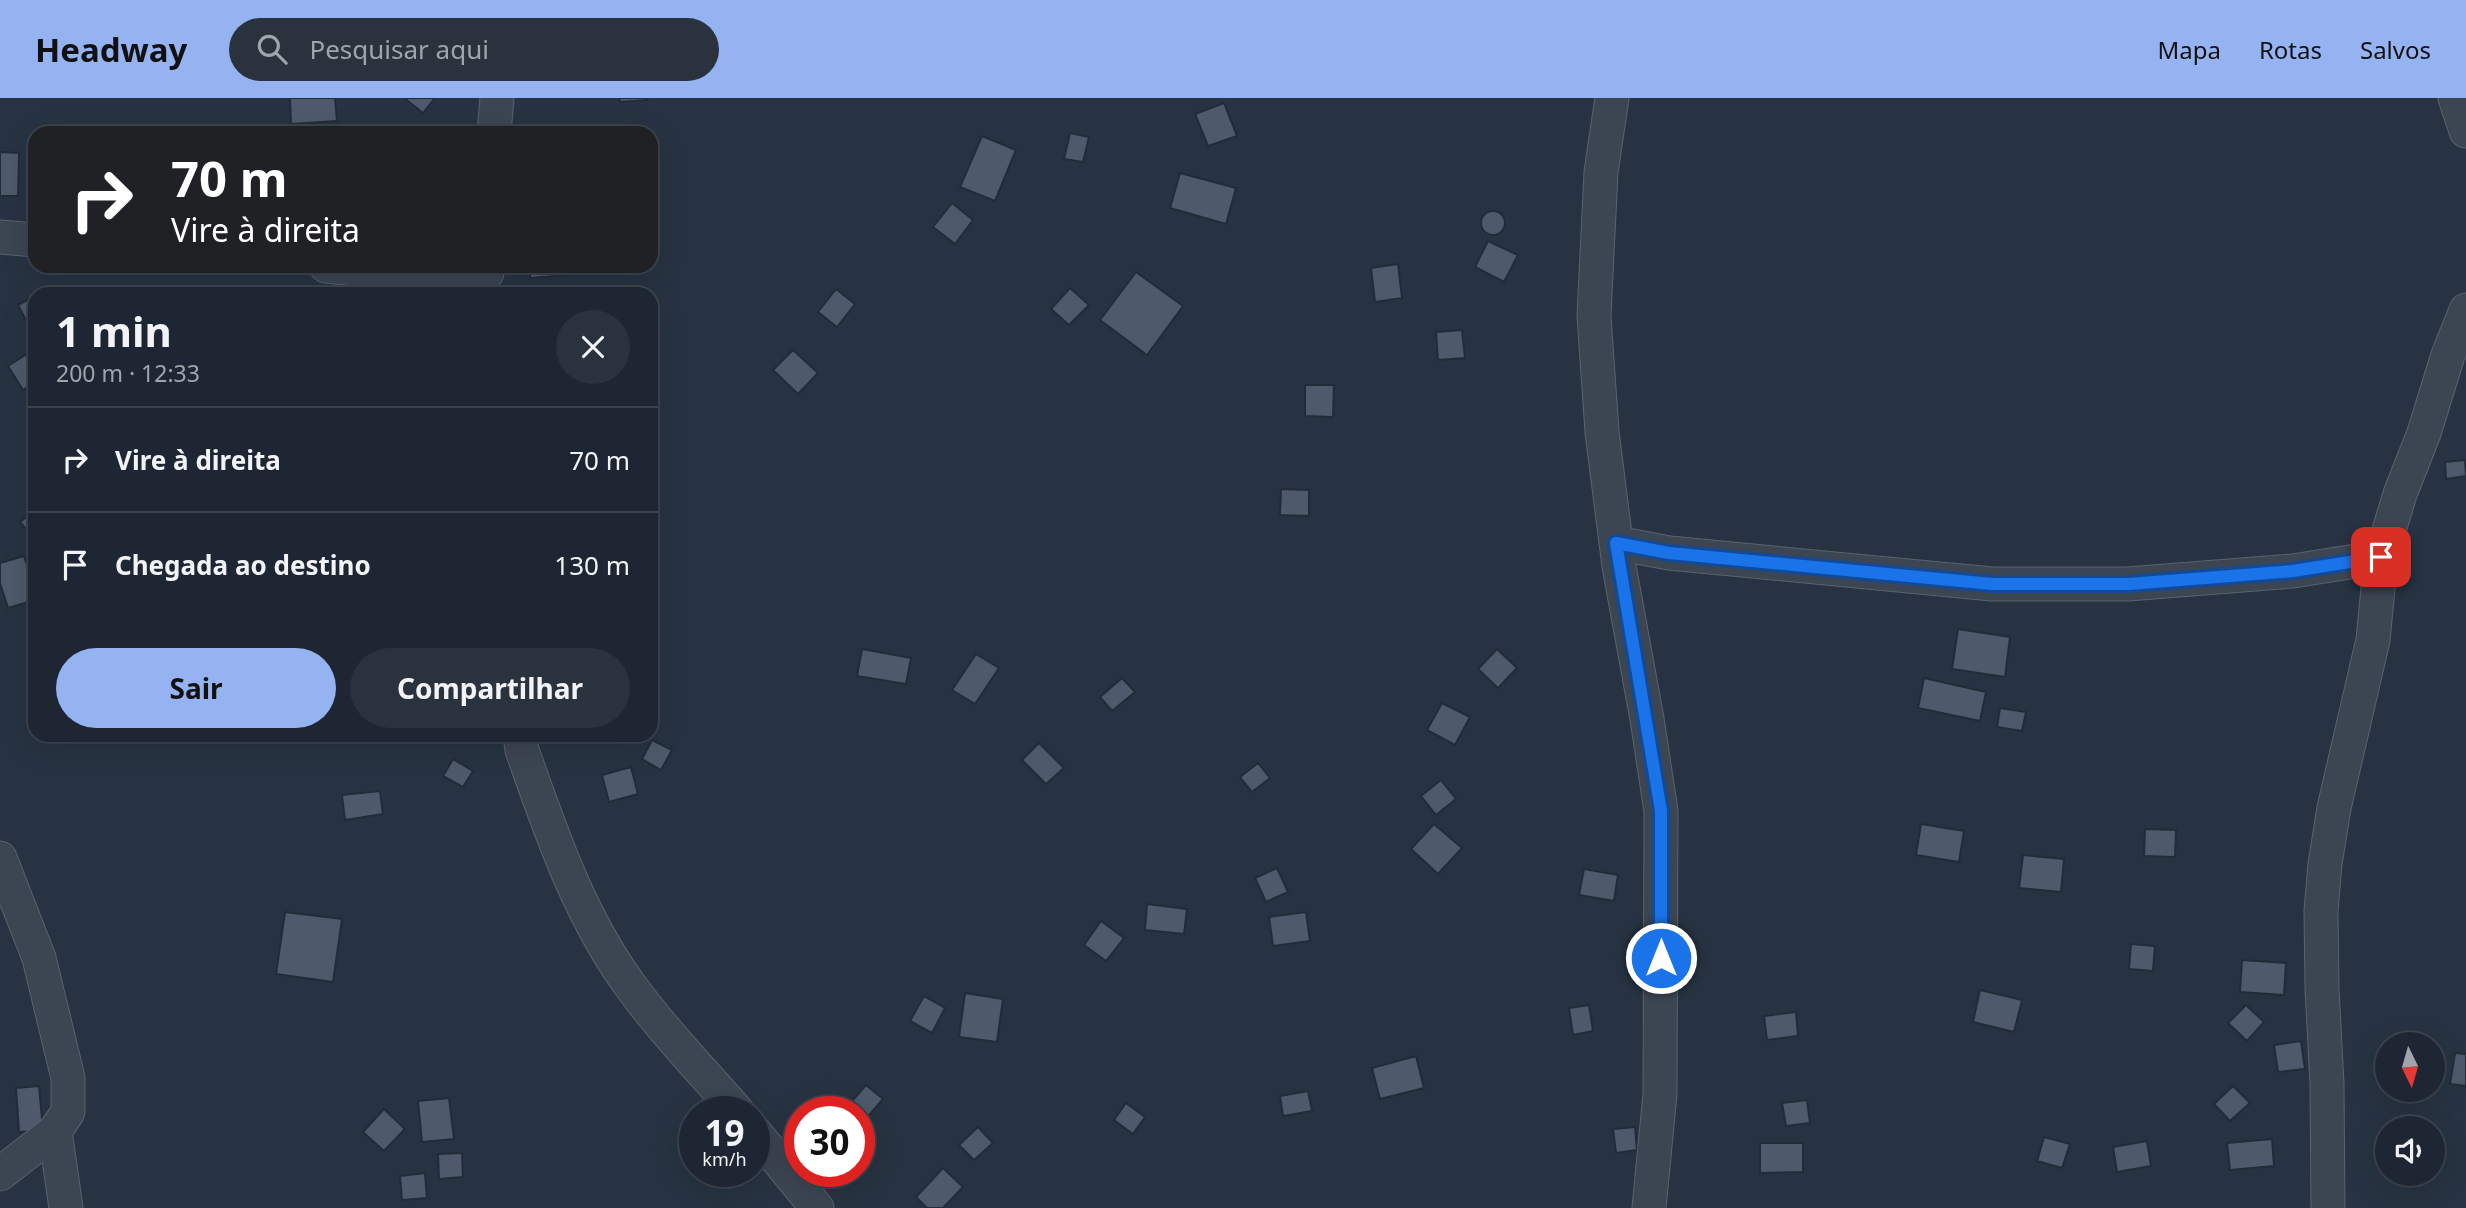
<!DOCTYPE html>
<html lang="pt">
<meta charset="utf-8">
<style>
:root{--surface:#1d2632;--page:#2a323e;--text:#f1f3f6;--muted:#a0a5ac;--line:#3b434d;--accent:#95b2f1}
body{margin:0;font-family:"Noto Sans",sans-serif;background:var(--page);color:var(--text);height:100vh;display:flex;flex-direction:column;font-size:26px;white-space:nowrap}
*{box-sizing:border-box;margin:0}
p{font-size:23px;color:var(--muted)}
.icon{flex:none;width:38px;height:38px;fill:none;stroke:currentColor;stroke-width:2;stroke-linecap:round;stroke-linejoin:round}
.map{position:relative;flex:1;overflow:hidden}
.drawer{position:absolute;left:28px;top:189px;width:630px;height:455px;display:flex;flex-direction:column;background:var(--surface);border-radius:21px;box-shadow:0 7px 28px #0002,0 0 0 2px var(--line)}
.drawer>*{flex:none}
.hud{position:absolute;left:28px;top:28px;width:630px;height:147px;border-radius:21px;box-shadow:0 7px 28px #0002,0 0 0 2px var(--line);background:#202124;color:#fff;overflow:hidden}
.needle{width:46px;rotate:175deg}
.tools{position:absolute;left:2375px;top:934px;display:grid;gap:14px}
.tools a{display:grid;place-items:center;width:70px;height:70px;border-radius:50%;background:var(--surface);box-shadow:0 7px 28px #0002,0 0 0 2px var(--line);font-size:35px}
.speed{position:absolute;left:679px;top:998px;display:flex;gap:14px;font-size:35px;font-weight:700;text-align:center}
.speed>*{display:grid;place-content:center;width:91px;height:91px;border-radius:50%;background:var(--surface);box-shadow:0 7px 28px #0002,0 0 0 2px var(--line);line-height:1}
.speed small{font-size:18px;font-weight:400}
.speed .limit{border:10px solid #d22;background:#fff;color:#111}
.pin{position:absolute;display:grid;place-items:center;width:60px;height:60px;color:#fff;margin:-30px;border-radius:14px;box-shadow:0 4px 10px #0006}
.me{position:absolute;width:77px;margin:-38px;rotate:0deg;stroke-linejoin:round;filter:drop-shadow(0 0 5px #0008)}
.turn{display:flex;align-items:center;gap:24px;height:147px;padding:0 28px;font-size:32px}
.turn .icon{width:91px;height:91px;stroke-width:2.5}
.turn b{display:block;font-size:49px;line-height:60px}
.round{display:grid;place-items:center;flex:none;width:74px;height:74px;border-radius:37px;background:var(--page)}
.summary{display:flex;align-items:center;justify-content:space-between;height:119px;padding:0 28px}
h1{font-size:42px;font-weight:700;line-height:52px}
.button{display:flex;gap:14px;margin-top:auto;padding:14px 28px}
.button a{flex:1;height:80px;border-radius:42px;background:var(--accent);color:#111;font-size:28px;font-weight:700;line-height:80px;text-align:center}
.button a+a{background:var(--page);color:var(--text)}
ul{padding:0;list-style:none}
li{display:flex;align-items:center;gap:21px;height:105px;padding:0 28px;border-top:2px solid var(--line)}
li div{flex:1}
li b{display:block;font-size:26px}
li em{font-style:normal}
header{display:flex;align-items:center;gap:42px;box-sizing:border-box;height:98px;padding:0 35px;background:var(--accent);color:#111}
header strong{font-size:33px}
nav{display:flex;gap:38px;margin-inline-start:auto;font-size:24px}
.search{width:490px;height:63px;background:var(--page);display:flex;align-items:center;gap:18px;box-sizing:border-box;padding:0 24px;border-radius:38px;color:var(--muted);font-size:26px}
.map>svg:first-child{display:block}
.building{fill:#4e5a6b;stroke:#222c39;stroke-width:2}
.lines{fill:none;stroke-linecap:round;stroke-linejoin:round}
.minor-casing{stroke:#5a636f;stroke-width:35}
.minor{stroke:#3c4552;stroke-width:33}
.route-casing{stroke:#114b97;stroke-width:18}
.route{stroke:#1a73e8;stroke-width:12}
</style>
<header>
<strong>Headway</strong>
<div class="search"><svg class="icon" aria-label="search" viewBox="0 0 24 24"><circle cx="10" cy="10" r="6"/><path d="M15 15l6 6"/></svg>Pesquisar aqui</div>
<nav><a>Mapa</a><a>Rotas</a><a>Salvos</a></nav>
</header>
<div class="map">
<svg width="2466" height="1110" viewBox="0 0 2466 1110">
<rect width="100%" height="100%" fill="#273342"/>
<g class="building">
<polygon points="290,0 335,0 337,23 291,26"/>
<polygon points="404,0 435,0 423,15"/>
<polygon points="619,0 646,0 647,2 620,4"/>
<polygon points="1224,5 1237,38 1208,48 1195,16"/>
<polygon points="1070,35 1089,39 1083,64 1064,61"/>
<polygon points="982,38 1016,52 995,103 960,89"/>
<polygon points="0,54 19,55 18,98 0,98"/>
<polygon points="1180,75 1236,90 1226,126 1170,110"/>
<polygon points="952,105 973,122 955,146 933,129"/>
<circle cx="1493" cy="125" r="12"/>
<polygon points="1488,143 1518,157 1504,184 1475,169"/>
<polygon points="1398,166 1402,200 1375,204 1371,170"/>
<polygon points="530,168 568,168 569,177 530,180"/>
<polygon points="1136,174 1183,208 1147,257 1100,222"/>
<polygon points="1070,190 1089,207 1069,227 1051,211"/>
<polygon points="836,191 855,206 837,229 818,214"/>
<polygon points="35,198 35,225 29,228 18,207"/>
<polygon points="1462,232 1465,260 1438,262 1436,234"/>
<polygon points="35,251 35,284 23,292 8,268"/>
<polygon points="793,252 818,275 798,296 773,272"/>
<polygon points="1305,287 1334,287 1333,319 1305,318"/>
<polygon points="2465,362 2466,378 2446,381 2445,364"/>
<polygon points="1281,391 1309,392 1309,418 1280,417"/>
<polygon points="35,412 35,438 33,439 20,424"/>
<polygon points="24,458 35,493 35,502 8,510 0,485 0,465"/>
<polygon points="1958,531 2010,539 2005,579 1952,571"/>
<polygon points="862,551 911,560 906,586 857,578"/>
<polygon points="1497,551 1517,570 1498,590 1478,571"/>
<polygon points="976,556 999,570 975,606 952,592"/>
<polygon points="1122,580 1135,594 1112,613 1100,599"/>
<polygon points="1924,580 1986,594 1980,623 1918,610"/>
<polygon points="1442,605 1470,619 1455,647 1427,632"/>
<polygon points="2000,610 2026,614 2022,633 1997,629"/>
<polygon points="652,642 672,652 661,672 642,661"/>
<polygon points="1039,645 1064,670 1046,686 1022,662"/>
<polygon points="453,661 473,673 463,689 443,678"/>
<polygon points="1258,665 1270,680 1252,694 1240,679"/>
<polygon points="631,669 638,696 609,704 602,677"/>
<polygon points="1441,682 1456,701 1436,717 1421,698"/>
<polygon points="380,693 383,716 345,722 342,697"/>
<polygon points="1434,726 1462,750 1438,776 1411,751"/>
<polygon points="1921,726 1964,733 1959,764 1916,757"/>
<polygon points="2145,731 2176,732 2175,759 2144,758"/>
<polygon points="2023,757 2064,761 2061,794 2019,790"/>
<polygon points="1277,770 1288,794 1266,804 1255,780"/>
<polygon points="1584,771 1618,777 1614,803 1579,797"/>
<polygon points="1147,806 1187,811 1184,836 1145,832"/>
<polygon points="285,814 342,821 333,884 276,876"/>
<polygon points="1306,814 1310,843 1273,848 1269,819"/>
<polygon points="1101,823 1124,840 1106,863 1084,847"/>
<polygon points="2131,846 2155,848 2153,873 2129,871"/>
<polygon points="2242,862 2286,865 2284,897 2240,894"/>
<polygon points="1980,892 2022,902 2014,934 1973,924"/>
<polygon points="965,895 1003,901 997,944 959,939"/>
<polygon points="924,898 945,910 932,935 910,923"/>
<polygon points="1589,907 1593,933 1573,937 1569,910"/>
<polygon points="2246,907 2264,924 2247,943 2228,925"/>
<polygon points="1796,914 1798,938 1767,942 1764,918"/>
<polygon points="2301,943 2305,971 2278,974 2274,947"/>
<polygon points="2455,955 2466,956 2466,988 2450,986"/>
<polygon points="1416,958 1424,990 1380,1001 1372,970"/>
<polygon points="866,987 883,1001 864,1023 859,1019 859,1013 852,1013 847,1009"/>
<polygon points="39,988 43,1032 19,1034 16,990"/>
<polygon points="2233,988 2250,1005 2230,1023 2214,1006"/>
<polygon points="1308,993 1312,1013 1283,1018 1280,998"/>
<polygon points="449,1000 454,1041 422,1044 418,1003"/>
<polygon points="1807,1002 1810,1025 1786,1028 1782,1005"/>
<polygon points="1126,1005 1145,1019 1133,1036 1114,1022"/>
<polygon points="384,1011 405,1031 384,1053 363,1034"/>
<polygon points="978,1029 993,1045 974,1062 959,1047"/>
<polygon points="1635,1029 1637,1052 1616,1055 1613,1031"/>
<polygon points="2044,1039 2070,1046 2062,1070 2037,1063"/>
<polygon points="2272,1041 2274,1068 2230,1072 2227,1045"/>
<polygon points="2147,1043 2151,1068 2117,1074 2113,1049"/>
<polygon points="1760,1045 1803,1045 1803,1074 1760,1075"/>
<polygon points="462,1055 463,1079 439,1081 438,1056"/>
<polygon points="943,1070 963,1089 943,1110 927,1110 916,1099"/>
<polygon points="425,1075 427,1100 402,1102 400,1078"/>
</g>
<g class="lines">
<g class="minor-casing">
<g id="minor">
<polyline points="1612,0 1601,74 1594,218 1602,334 1619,468 1647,621 1661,713 1660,996 1649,1110"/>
<polyline points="2455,0 2466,33"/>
<polyline points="494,35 497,0"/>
<polyline points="0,139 35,142"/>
<polyline points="326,168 367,172 487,175"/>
<polyline points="1616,445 1669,455 1992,486 2128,486 2293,473 2381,459"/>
<path d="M520,637l2,15c29,83 59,171 113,242 31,42 68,80 102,119"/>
<polyline points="0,760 39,860 68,980 68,1014 55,1033 0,1076"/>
<polyline points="55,1033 66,1110"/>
<polyline points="754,1033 817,1110"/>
<polyline points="2328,1110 2327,985 2322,891 2321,813 2325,766 2334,710 2373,542 2381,459 2400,396 2424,335 2448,257 2466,212"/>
</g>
</g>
<use href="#minor" class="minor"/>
</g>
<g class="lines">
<g class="route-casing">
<polyline id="route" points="1661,860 1661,713 1616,445 1669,455 1992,486 2129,486 2293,473 2381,459"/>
</g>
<use href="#route" class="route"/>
</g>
</svg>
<div class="tools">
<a><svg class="needle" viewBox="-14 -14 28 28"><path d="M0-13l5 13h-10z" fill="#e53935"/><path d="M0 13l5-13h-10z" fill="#a0a5ac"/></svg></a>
<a><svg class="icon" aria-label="sound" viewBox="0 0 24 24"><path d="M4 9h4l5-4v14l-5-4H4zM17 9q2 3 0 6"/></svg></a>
</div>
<div class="speed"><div>19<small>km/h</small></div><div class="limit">30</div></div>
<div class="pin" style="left:2381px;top:459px;background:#d93025"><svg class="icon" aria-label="arrive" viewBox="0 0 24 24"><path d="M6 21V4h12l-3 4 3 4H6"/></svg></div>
<svg class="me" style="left:1661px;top:860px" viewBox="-20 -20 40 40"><circle r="17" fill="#1a73e8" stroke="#fff" stroke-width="3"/><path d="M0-11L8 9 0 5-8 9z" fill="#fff"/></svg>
<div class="hud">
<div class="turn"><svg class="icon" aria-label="right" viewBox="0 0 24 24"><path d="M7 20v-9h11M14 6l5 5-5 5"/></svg><div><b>70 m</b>Vire à direita</div></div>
</div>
<section class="drawer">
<div class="summary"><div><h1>1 min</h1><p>200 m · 12:33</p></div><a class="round"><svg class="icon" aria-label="close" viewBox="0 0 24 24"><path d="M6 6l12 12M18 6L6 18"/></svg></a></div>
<ul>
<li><svg class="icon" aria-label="right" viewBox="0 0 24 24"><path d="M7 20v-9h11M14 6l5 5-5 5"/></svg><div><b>Vire à direita</b></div><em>70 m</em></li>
<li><svg class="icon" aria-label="arrive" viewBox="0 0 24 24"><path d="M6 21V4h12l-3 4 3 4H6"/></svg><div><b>Chegada ao destino</b></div><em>130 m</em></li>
</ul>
<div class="button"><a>Sair</a><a>Compartilhar</a></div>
</section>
</div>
